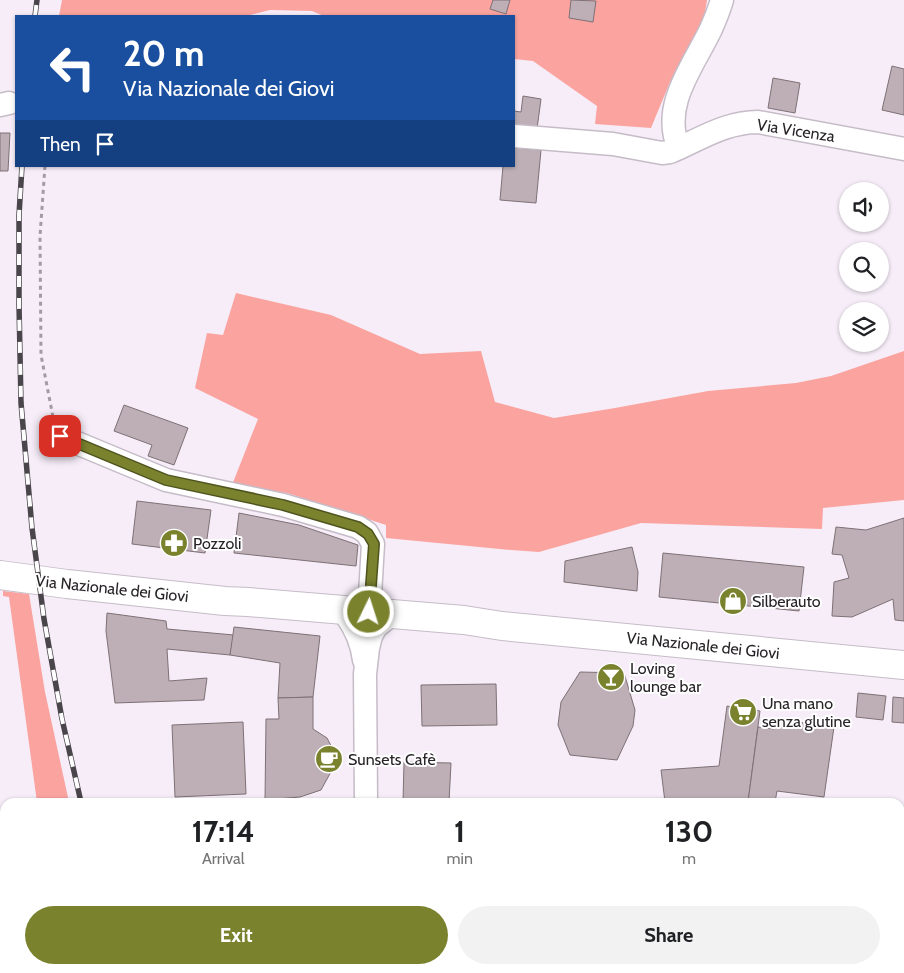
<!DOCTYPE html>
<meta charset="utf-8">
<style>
:root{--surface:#fff;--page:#f2f2f2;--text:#202124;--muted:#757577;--accent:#7a822e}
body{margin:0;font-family:Cabin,sans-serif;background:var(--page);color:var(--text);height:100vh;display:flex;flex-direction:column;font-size:19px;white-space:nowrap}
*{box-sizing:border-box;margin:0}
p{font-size:16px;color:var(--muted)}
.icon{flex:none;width:28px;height:28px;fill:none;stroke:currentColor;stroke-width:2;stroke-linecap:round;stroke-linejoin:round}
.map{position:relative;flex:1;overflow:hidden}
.panel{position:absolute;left:0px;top:798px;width:905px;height:176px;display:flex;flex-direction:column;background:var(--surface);border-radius:15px 15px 0 0;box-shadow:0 1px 4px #0004}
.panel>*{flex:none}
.hud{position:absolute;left:15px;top:15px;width:500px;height:152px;border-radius:0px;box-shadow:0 1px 4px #0004;background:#1a4fa0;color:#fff;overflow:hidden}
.controls{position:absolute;left:839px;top:182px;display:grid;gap:10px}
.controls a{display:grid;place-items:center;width:50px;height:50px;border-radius:50%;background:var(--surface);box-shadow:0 1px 4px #0004;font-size:25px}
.pin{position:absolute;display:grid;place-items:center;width:42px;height:42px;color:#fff;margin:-21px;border-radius:10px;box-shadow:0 2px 8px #0006}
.me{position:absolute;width:55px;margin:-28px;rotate:4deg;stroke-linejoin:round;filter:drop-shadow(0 0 4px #0008)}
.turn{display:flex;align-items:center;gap:18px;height:105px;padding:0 25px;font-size:22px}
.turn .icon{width:65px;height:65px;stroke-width:2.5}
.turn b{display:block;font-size:35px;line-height:42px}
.then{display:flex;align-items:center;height:48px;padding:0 25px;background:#0003;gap:10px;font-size:19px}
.eta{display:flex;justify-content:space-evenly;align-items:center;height:85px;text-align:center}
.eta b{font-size:30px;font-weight:800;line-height:35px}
.action{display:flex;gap:10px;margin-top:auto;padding:10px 25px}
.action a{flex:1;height:58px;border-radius:30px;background:var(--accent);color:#fff;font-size:20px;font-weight:800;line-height:58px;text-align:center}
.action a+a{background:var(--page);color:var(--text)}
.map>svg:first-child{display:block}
.green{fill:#fba39f}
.building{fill:#bdafb5;stroke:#7e7176}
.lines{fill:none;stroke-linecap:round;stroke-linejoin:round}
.minor-casing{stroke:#c5bcc7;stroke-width:25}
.major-casing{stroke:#c5bcc7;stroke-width:30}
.path{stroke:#a29ba3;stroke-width:3;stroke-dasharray:4 4;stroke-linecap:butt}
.minor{stroke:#fff;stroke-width:22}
.major{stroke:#fff;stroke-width:28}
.rail-casing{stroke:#4a454a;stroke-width:5.5}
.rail{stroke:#fefefe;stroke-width:4;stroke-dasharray:11;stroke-linecap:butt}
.route-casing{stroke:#4f541e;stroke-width:12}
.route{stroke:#7a822e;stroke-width:9}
.labels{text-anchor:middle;stroke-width:4;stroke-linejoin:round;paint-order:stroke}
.street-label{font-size:16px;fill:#272327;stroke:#fefefe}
.poi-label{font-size:16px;fill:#272327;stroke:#fefefe;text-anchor:start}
</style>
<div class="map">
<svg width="904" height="973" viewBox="0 0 904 973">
<rect width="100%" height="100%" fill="#f6edf8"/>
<g class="green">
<polygon points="62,0 707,0 704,18 670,82 651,128 595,124 597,106 533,61 514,59 514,16 324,16 312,11 270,10 246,16 59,16"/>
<polygon points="236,293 331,315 420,354 481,351 495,402 554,418 615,408 708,391 796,383 831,376 904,351 904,500 823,508 822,529 641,523 539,552 511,550 386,538 386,525 287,493 232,485 258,419 195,388 207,333 223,335"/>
<polygon points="3,591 29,594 45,692 69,802 37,802 9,597 3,596"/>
<polygon points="89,969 116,969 117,973 90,973"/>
</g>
<g class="building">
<polygon points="493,0 510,0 506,14 490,9"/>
<polygon points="571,0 596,1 593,22 569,18"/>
<polygon points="892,66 904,69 904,115 882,110"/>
<polygon points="773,78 800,83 795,113 768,108"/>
<polygon points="523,96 541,99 537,129 514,126 514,111 521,112"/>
<polygon points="0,133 10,133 8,171 0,171"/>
<polygon points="514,148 541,150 536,203 500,200 503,166 514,166"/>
<polygon points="124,405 188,428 174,465 148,456 152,445 114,431"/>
<polygon points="137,501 211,510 205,553 132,544"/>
<polygon points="239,513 299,525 358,545 356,566 234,553"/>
<polygon points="904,518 904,621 895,620 893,599 852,617 832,616 834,582 849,578 842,555 832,554 836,527 866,530"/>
<polygon points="632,547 638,572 637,591 564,582 565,561"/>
<polygon points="663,553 804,567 799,611 659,597"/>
<polygon points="107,613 166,621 167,629 234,635 230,655 167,649 169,681 207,678 204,700 115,703 106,631"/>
<polygon points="234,627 320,636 313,697 278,698 280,663 230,655"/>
<polygon points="580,672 624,673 635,710 633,726 617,760 570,755 558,725 561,702"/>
<polygon points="496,684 497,725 422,726 421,685"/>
<polygon points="858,693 886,696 883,720 856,717"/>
<polygon points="313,697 313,729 327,738 338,759 321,790 300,797 265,800 266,719 279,719 278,698"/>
<polygon points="893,697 904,698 904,723 892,722"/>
<polygon points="727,706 760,711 748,802 665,802 661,770 719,766"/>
<polygon points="775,719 834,727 824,797 777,791 775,802 748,802 758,727 774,729"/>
<polygon points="243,722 246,794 175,797 172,725"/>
<polygon points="404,762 451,763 449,802 403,802"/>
<rect x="900" y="891" width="4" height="37"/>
<polygon points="0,908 5,909 5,954 0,953"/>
<polygon points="904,959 904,973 900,973 900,960"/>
<polygon points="408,969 445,969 446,973 408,973"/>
<rect x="498" y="969" width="41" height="4"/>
<polygon points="584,969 691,969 686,973 579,973"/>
<polygon points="768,969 831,969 831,973 769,973"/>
</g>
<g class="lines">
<g class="minor-casing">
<g id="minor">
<polyline points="0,105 9,103"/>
<path d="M514,136l99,8 49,9 8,-1c29,-12 55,-30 88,-30l146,27"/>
<path d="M679,148c-19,-42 15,-83 32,-119 4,-9 8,-19 11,-29"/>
<polyline points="60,436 166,480 283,505 358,527 367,533 373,544 369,612"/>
<path d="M346,615c10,14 16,28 18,45"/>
<polyline points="366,802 365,674 368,648 371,636 376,627 387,618"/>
<polyline points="367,969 367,973"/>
<polyline points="746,969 746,973"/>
</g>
</g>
<g class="major-casing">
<polyline id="major" points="0,575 67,584 225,601 248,602 464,620 502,626 904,665"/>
</g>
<polyline class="path" points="45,166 40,236 41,355 53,417"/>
<use href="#minor" class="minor"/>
<use href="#major" class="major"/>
<g class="rail-casing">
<g id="rail">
<polyline points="35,16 37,0"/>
<polyline points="22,166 19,215 19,305 21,403 32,528 44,619 62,719 81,802"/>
<polyline points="127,969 128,973"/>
</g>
</g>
<use href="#rail" class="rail"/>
</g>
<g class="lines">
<g class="route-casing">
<polyline id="route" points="60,436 166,480 283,505 358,527 368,534 374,544 369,612"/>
</g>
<use href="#route" class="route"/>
</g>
<defs>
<g id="pharmacy-disc" transform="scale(1.4375)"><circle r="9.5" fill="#7a822e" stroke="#fefefe"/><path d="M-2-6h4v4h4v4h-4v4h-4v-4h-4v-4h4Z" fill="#fff"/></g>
<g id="shop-disc" transform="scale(1.4375)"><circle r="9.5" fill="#7a822e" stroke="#fefefe"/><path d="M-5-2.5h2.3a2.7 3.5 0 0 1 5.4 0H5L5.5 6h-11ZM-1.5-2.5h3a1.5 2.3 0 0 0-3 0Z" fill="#fff"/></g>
<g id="bar-disc" transform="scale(1.4375)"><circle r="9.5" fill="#7a822e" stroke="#fefefe"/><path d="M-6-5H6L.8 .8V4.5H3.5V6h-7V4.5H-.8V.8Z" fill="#fff"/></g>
<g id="supermarket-disc" transform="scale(1.4375)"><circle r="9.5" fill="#7a822e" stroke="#fefefe"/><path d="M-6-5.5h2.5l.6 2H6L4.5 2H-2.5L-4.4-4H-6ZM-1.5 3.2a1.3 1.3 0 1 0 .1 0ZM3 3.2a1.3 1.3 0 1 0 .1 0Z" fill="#fff"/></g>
<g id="cafe-disc" transform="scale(1.4375)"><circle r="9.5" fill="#7a822e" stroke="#fefefe"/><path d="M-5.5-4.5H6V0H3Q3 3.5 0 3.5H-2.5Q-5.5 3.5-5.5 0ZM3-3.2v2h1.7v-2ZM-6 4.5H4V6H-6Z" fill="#fff"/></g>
</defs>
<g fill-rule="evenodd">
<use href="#pharmacy-disc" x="174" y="543"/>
<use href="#shop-disc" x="733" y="601"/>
<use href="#bar-disc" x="611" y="677"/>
<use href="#supermarket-disc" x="743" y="712"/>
<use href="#cafe-disc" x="329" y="759"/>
</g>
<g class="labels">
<g class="street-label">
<text transform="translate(796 130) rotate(9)" y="6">Via Vicenza</text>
<text transform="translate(112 588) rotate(6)" y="6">Via Nazionale dei Giovi</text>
<text transform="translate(703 645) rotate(6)" y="6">Via Nazionale dei Giovi</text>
</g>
<g class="poi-label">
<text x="193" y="549">Pozzoli</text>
<text x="752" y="607">Silberauto</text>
<text x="630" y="674">Loving<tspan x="630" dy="18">lounge bar</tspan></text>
<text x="762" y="709">Una mano<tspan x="762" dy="18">senza glutine</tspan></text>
<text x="348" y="765">Sunsets Cafè</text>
</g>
</g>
</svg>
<div class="controls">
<a><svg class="icon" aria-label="sound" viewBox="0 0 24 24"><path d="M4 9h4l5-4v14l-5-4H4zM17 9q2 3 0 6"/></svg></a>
<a><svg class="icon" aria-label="search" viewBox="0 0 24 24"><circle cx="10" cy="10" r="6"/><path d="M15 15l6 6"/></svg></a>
<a><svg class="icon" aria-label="layers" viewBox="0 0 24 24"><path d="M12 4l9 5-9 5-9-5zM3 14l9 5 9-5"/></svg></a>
</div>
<div class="pin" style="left:60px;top:436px;background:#d93025"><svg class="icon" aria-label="arrive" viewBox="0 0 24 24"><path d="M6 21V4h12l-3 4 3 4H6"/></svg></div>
<svg class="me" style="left:369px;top:612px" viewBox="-20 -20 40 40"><circle r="17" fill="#7a822e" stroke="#fff" stroke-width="3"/><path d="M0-11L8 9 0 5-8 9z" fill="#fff"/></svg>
<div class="hud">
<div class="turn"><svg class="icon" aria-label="left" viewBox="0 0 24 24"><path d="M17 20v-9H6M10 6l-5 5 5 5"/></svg><div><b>20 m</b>Via Nazionale dei Giovi</div></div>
<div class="then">Then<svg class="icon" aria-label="arrive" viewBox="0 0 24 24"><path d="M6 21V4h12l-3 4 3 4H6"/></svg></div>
</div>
<section class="panel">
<div class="eta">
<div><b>17:14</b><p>Arrival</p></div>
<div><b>1</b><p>min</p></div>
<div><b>130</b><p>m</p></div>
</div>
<div class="action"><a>Exit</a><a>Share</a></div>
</section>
</div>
